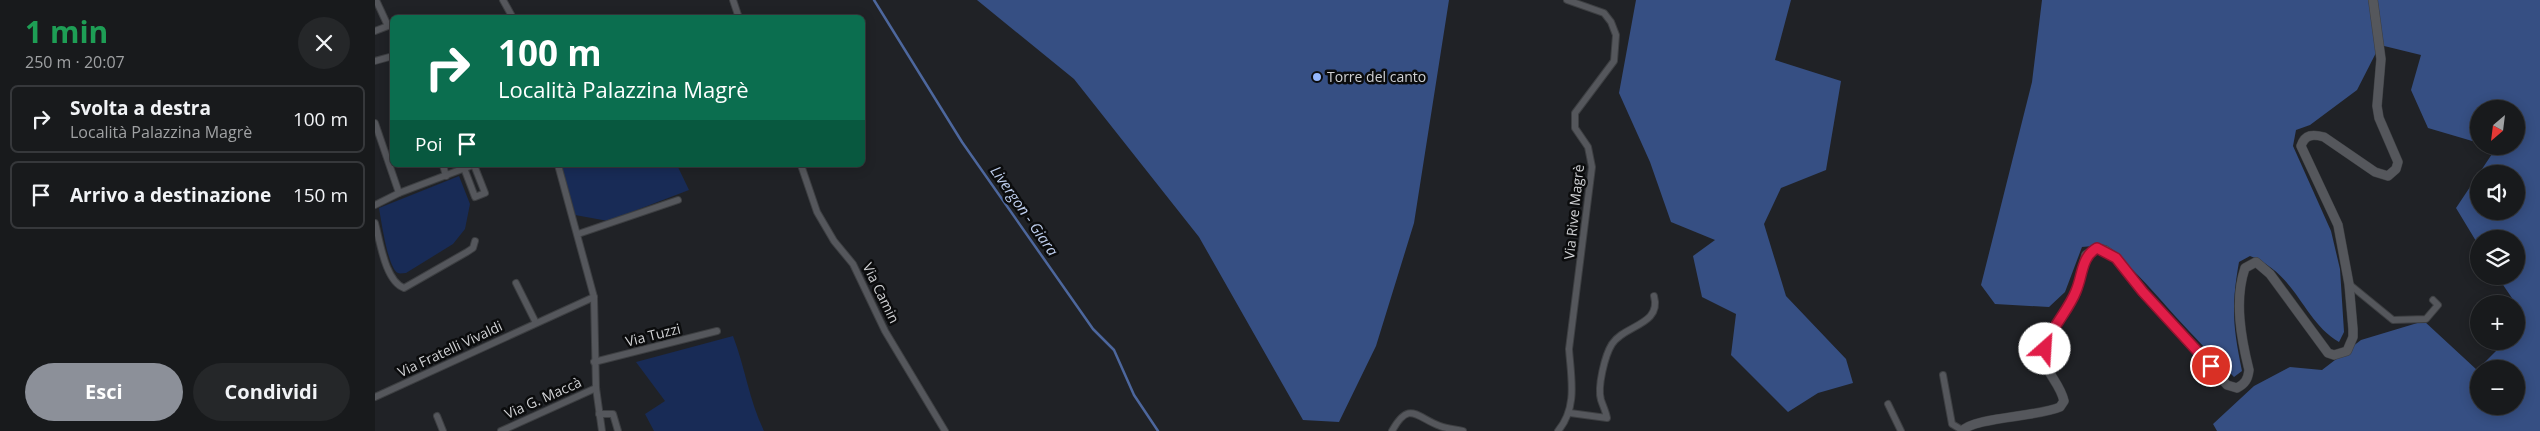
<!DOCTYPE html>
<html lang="it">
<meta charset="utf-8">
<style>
:root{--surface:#181a1c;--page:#252729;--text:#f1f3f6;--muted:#9fa1a3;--line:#36383b;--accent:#8c9099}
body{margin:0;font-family:"Open Sans",sans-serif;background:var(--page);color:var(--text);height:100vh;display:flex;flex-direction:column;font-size:19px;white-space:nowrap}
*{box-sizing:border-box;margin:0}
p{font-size:16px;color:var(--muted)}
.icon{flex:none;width:28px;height:28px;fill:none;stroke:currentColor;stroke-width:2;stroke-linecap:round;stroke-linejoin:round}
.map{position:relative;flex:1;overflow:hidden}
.drawer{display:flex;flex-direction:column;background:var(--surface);width:375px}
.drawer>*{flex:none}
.guide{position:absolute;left:15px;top:15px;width:475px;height:152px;border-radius:8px;box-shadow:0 2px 12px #0003,0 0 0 1px var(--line);background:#0b6e4f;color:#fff;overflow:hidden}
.needle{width:32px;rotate:208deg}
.controls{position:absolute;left:2095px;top:100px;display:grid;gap:10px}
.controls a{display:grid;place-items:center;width:55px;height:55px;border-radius:50%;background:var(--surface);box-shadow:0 2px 12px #0003,0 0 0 1px var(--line);font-size:25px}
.pin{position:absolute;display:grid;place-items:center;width:42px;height:42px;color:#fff;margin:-21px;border:2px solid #fff;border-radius:50%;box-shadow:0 1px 5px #0007}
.me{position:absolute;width:55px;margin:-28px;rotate:26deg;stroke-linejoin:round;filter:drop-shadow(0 0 4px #0008)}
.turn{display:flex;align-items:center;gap:18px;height:105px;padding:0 25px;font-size:22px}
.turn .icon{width:65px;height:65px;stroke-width:2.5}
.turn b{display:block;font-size:35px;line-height:42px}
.then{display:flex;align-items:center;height:48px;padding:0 25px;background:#0003;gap:10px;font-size:19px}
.round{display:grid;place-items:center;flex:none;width:52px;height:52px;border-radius:26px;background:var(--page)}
.headline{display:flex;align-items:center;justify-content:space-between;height:85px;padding:0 25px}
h1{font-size:30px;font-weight:700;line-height:38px;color:#1e9e55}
.action{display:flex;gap:10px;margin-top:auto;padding:10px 25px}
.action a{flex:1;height:58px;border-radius:30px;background:var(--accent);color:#fff;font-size:20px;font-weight:700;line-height:58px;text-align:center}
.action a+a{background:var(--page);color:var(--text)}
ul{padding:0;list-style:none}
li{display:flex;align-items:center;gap:15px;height:68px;margin:0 10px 8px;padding:0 15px;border:2px solid var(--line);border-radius:8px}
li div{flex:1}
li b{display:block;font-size:19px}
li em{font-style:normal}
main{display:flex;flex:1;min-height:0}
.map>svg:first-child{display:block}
.green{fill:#182b56}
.forest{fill:#364f83;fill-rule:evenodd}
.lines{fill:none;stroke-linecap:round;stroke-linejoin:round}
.stream{stroke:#4d679d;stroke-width:2.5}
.street-casing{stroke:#3d3f42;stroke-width:8}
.secondary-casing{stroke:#3d3f42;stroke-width:10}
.street{stroke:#55575c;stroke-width:6}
.secondary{stroke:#55575c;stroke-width:9}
.route-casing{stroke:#92132f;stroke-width:12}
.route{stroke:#e11d48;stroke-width:9}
.poi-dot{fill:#94b7fd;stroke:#0b0c0d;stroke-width:2}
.labels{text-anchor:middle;stroke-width:5;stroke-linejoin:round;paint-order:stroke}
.poi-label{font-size:14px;fill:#d0d1d4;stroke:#0b0c0d;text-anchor:start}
.street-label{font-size:14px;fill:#d0d1d4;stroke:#0b0c0d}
.water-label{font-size:15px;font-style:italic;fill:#bfcfef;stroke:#0b0c0d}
</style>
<main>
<section class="drawer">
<div class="headline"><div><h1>1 min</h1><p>250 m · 20:07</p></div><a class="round"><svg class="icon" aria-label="close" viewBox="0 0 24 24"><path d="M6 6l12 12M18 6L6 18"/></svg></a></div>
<ul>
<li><svg class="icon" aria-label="right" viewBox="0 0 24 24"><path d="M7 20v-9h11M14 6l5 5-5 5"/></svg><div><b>Svolta a destra</b><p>Località Palazzina Magrè</p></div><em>100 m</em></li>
<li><svg class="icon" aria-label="arrive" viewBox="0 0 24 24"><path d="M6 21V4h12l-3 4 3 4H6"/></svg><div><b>Arrivo a destinazione</b></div><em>150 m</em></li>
</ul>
<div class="action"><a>Esci</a><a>Condividi</a></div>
</section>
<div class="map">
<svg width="2165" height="431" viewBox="0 0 2165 431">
<rect width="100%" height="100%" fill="#202226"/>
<g class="green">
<polygon points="186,165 302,165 314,190 233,221 200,215"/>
<path d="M84,176l11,28 -5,25 -12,15 -47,29c-3,0 -6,1 -8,0 -10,-4 -17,-54 -19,-65z"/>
<path d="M358,336c12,31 16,64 31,95h-110l-9,-17 20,-13 -29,-39z"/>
</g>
<g class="forest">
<polygon points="602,0 1074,0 1039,223 1001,346 964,422 928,420 824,237 699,79"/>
<polygon points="1261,0 1416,0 1400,60 1466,81 1451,170 1406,188 1389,224 1411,296 1471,359 1478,383 1443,393 1413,412 1356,355 1361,314 1327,297 1318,256 1340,240 1296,222 1275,162 1244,93"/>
<path d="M1667,0h498v431h-323l-4,-7 41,-38 36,-19 32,3 39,-30 63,-19 53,49 29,-29h10v-37l-19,-28h19v-37h-37v7l-23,-38 40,-60 -4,-2h24v-37h-37v34l-51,-15 -17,-38 10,-35 -41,-10 -23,45 -47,35 -14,5 -3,16 38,85 9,38 4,63 -5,10c-36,-21 -42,-68 -89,-86l-11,6c-8,45 -6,65 3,109l-8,6c-20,-20 -40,-40 -59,-61 -23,-26 -44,-51 -72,-71l-21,2 -17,45 -16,15 -54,-3 -14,-19 51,-203zM2104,174h37v37h-37zM2104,369h37v37h-37z"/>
</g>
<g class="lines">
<polyline class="stream" points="499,0 587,142 718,329 739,350 759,395 783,431"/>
<g class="street-casing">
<g id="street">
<polyline points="128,0 138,18"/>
<polyline points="358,0 364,18"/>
<polyline points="0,31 13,26 1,0"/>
<polyline points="0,61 18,56"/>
<polyline points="0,123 24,193"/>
<polyline points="68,165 71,176"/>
<polyline points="183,165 219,297 221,388 227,431"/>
<polyline points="426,165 442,212 459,241 478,264 510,331 570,431"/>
<polyline points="89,168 100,197 110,193 99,165"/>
<polyline points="0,205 24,193 98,165"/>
<path d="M0,223c5,18 10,58 29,65l63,-36 6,-4 2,-7"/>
<polyline points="203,234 303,200"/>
<polyline points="141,283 161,323"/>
<polyline points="1974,284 2018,320 2051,319 2063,305 2058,300"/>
<polyline points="219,362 342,331"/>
<polyline points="1568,375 1577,424 1587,430"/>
<polyline points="0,397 219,297"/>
<polyline points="1513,404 1526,431"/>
<path d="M1195,413l37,5c-1,-6 -4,-12 -6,-18 -4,-13 4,-45 11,-56 12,-19 50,-19 42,-48"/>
<polyline points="224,414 238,414 243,431"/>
<polyline points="62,416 68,431"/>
<polyline points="126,431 221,388"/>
<path d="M1017,431c17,-31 24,-14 48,-5 7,3 16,3 23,5"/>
<path d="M1183,431c20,-24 13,-53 11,-82l23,-182 -4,-20 -13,-19v-15l39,-52 2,-26 -5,-13 -7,-9 -37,-13"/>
</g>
</g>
<g class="secondary-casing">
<path id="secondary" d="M1587,431c12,-14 76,-14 98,-24l4,-6c-6,-25 -26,-29 -17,-61l29,-47 10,-38 11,-7 8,2 11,8 27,34 84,93 10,3c8,-4 11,-9 12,-18 -8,-32 -15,-70 -4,-102l11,-6 14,12 58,79 6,2 13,-4 6,-14v-8l-4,-45 -11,-59 -37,-79c4,-12 12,-12 23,-9l51,35 13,4 8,-7 2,-7 -19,-44 -2,-12 4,-47 -8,-59"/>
</g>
<use href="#street" class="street"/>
<use href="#secondary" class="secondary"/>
</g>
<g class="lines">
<g class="route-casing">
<path id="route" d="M1670,349c5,-21 23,-37 31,-58 7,-16 5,-34 21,-43l19,10 27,34 68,74"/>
</g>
<use href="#route" class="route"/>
</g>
<circle class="poi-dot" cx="942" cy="77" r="5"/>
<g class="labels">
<g class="poi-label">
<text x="952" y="82">Torre del canto</text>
</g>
<g class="street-label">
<text transform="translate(1199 212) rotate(-84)" y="5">Via Rive Magrè</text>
<text transform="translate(506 293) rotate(64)" y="5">Via Camin</text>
<text transform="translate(278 335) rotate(-14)" y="5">Via Tuzzi</text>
<text transform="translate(75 349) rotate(-25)" y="5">Via Fratelli Vivaldi</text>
<text transform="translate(168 398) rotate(-24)" y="5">Via G. Maccà</text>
</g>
<g class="water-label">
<text transform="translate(649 211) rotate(55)" y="5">Livergon - Giara</text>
</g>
</g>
</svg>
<div class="controls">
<a><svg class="needle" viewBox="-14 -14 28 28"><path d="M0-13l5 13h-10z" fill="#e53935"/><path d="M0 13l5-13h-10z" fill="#9fa1a3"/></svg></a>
<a><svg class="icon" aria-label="sound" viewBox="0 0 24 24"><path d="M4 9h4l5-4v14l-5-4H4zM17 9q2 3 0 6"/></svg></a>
<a><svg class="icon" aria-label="layers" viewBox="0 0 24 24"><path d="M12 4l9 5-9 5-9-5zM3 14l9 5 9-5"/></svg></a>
<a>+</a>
<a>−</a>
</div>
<div class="pin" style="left:1836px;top:366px;background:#d93025"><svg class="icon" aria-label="arrive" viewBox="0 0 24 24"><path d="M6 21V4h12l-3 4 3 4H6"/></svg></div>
<svg class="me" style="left:1670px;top:349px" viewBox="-20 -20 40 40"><circle r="19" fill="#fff"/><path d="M0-13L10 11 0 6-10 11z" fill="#e11d48"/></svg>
<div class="guide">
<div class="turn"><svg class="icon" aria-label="right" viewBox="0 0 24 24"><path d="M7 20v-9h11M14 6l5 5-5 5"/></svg><div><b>100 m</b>Località Palazzina Magrè</div></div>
<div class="then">Poi<svg class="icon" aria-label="arrive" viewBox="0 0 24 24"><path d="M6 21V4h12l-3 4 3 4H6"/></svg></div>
</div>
</div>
</main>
